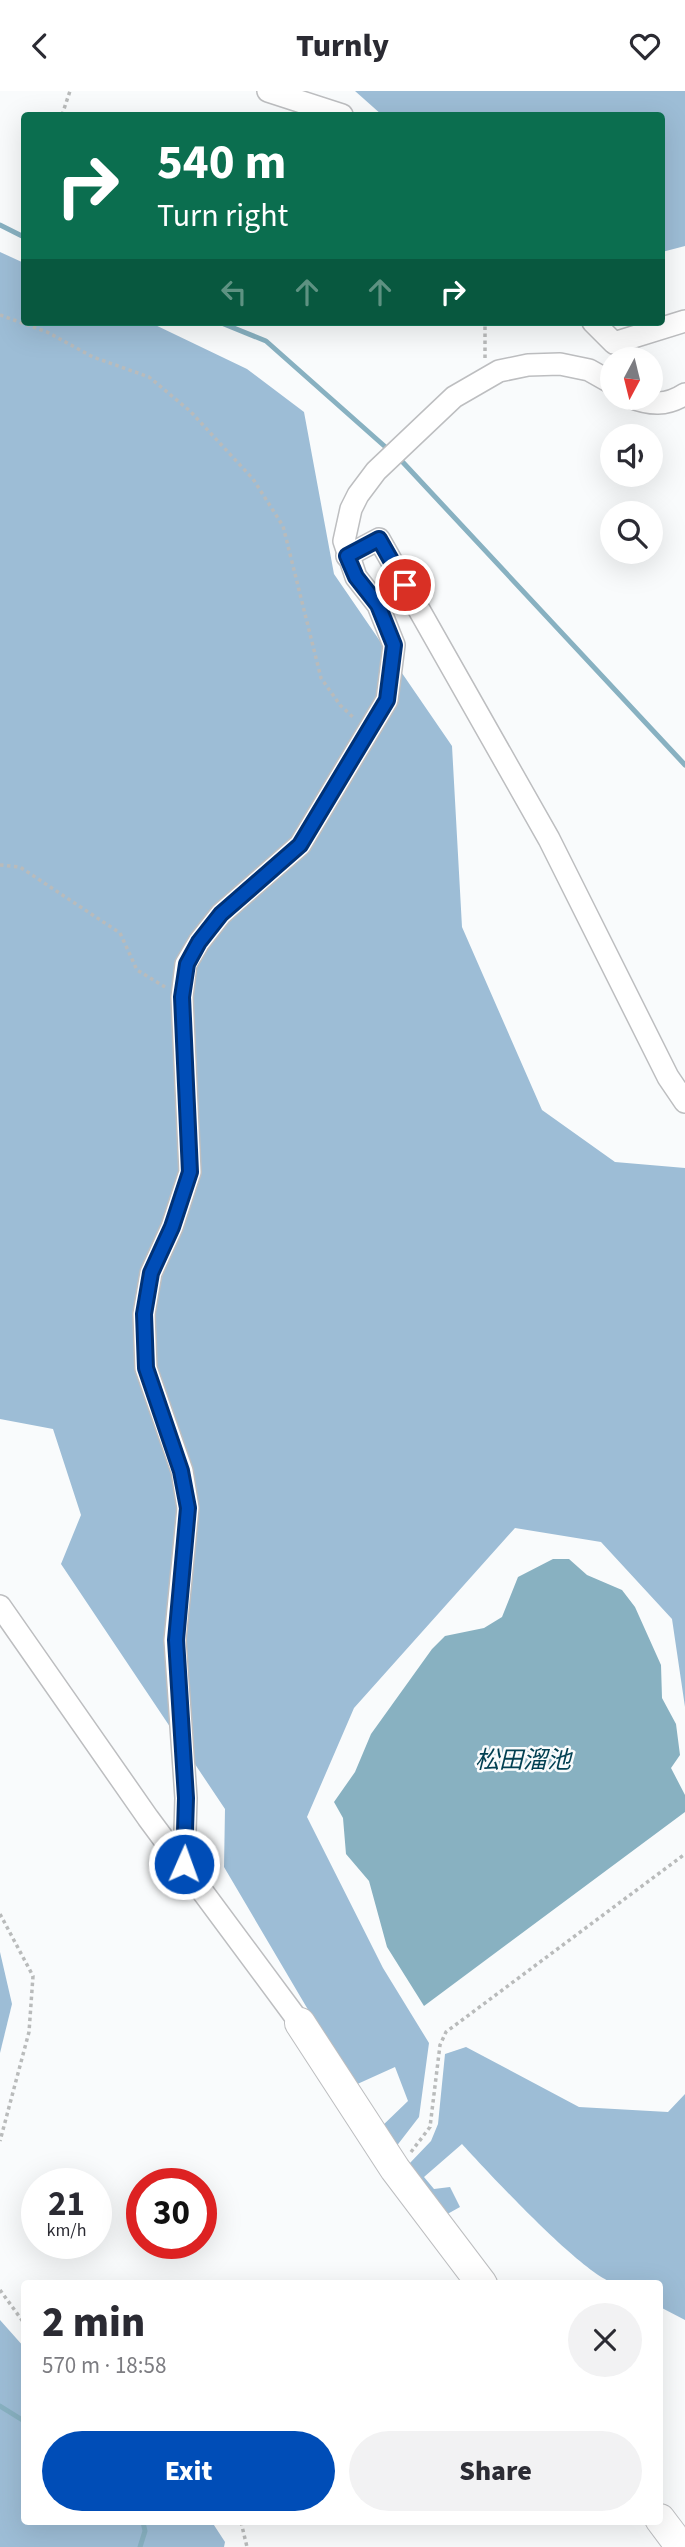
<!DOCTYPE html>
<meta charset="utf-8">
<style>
:root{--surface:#fff;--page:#f2f2f3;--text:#2b2b33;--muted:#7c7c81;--accent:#004db7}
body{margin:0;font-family:"Source Sans 3","Noto Sans JP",sans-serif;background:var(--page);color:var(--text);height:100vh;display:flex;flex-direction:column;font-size:26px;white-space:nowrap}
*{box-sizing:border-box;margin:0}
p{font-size:23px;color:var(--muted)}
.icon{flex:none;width:38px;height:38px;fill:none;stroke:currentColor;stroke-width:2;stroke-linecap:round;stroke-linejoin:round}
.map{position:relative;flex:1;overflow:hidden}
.panel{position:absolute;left:21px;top:2189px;width:642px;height:245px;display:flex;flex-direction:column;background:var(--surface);border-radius:7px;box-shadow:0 7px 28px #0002}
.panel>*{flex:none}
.hud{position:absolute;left:21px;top:21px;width:644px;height:214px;border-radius:7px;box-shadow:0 7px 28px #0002;background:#0b6e4f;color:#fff;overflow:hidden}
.needle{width:46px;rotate:187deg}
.buttons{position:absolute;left:600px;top:256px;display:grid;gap:14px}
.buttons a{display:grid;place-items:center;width:63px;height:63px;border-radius:50%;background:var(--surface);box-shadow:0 7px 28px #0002;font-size:35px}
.speed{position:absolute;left:21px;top:2077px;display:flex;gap:14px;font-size:35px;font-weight:700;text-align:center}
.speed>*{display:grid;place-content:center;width:91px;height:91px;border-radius:50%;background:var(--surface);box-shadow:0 7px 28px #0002;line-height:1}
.speed small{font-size:18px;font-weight:400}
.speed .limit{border:10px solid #d22;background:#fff;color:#111}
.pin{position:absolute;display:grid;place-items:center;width:60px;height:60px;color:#fff;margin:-30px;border:4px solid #fff;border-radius:50%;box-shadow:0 2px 7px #0007}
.me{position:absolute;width:77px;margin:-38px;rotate:2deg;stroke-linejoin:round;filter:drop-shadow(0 0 5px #0008)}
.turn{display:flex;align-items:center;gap:24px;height:147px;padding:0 21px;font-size:32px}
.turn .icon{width:91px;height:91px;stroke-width:2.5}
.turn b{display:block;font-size:49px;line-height:60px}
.lanes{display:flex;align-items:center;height:66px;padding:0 21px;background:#0003;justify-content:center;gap:35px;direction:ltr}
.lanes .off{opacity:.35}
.round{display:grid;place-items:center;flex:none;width:74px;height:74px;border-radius:37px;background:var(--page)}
.head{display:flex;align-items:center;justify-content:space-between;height:119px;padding:0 21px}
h1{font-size:42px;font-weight:800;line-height:52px}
.cta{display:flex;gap:14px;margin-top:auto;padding:14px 21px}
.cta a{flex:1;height:80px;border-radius:42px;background:var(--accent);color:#fff;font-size:28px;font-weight:800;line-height:80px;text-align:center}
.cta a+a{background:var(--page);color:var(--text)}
header{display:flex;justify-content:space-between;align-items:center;height:91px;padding:0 21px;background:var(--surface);font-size:32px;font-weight:800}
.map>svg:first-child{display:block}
.forest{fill:#9dbdd6}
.water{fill:#88b1c1}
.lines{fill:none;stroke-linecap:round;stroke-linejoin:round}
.stream{stroke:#88b1c1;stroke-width:5}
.street-casing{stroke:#bdbec0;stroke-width:24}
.secondary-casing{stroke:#bdbec0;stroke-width:32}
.path{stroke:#b9bbbb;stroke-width:3.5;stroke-dasharray:3.5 3.5;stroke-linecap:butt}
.street{stroke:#fff;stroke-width:21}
.secondary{stroke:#fff;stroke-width:30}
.route-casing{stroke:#003277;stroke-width:18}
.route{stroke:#004db7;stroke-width:12}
.labels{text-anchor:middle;stroke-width:5;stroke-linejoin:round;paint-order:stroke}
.water-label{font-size:24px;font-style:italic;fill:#024052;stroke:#f9fbfc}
</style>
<header><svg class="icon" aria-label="back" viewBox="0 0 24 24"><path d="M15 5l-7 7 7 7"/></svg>Turnly<svg class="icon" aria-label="heart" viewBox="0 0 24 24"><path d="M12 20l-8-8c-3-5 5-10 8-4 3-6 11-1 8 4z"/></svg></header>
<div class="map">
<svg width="685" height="2456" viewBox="0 0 685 2456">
<rect width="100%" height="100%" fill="#f9fbfc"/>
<g class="forest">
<polygon points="355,0 685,0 685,155 662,161 662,24 382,24"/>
<polygon points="0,161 24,172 24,231 149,231 247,278 304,321 334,483 452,655 462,836 542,1019 615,1071 685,1077 685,1616 672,1528 601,1451 515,1437 354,1617 307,1726 383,1877 429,1952 419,2026 392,2061 380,2037 408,2010 395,1976 353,1995 224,1776 225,1718 61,1473 81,1424 53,1338 0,1328"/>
<polygon points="0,1861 12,1913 0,1962"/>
<path d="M466,1956l113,60 89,5 17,-18v226l-25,-13v-23c-14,0 -30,2 -43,0 -31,-5 -130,-113 -155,-140l-38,33 10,12 16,-2 10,20 -18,10 -34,-52 23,-24 7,-17 7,-70z"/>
<polygon points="0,2229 24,2256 24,2431 212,2431 225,2451 224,2456 0,2456"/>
</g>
<polygon class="water" points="553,1468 569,1468 587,1484 622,1499 635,1516 661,1574 662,1607 676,1633 680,1664 671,1677 685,1704 685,1721 424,1915 387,1856 369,1790 346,1763 343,1727 334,1711 355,1681 371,1643 432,1558 445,1545 484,1537 502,1526 518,1486"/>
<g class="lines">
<g class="stream">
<polyline points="0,134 24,146"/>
<polyline points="219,231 266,250 390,360"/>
<polyline points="398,366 685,674"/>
<polyline points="0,2315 24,2330"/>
<polyline points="140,2456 145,2440 143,2431"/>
</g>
<g class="street-casing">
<g id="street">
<polyline points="268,0 342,24"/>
<polyline points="593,231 614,252 685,230"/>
<path d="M630,306c20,8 37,9 55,-3"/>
<polyline points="347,465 379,448 549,748 668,986 685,1011"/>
<polyline points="0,1515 148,1727 300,1932"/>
<polyline points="184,1773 186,1707 175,1549 188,1417 182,1380 146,1277 144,1223 151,1182 172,1136 190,1081 182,906 186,873 199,851 221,823 300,754 387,609 394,554 378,514 356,486 344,450 351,418 358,404 376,380 454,306 499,280 528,274 560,273 589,279 612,292"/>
</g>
</g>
<g class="secondary-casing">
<g id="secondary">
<polyline points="300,1932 395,2078 482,2193"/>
<polyline points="660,2428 681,2456"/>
</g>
</g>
<g class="path">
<polyline points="62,24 70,0"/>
<polyline points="0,224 47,241 93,266 149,286 190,320 253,388 283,435 321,587 340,614 355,628"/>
<polyline points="485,267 485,231"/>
<polyline points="0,774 20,776 120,842 137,879 165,896"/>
<polyline points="0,1823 33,1885 29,1941 0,2050"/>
<polyline points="411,2061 430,2036 440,1954 446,1941 685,1763"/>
<polyline points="0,2199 24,2232"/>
<polyline points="241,2431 247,2456"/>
</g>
<use href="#street" class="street"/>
<use href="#secondary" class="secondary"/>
</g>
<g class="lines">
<g class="route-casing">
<polyline id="route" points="184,1773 186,1707 176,1549 188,1417 181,1380 146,1277 144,1223 151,1182 172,1136 190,1081 182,906 187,873 199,851 221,823 300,754 387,609 394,554 378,514 356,486 347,465 379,448 405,494"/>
</g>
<use href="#route" class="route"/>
</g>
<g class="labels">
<g class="water-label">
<text x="523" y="1677">松田溜池</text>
</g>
</g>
</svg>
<div class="buttons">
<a><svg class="needle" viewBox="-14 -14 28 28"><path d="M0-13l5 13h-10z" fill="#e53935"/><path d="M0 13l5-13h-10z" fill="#7c7c81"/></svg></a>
<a><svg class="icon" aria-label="sound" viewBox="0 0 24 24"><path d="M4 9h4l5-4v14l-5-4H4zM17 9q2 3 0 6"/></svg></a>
<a><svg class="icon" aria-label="search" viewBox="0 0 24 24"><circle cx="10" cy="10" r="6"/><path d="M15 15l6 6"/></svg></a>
</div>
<div class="speed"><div>21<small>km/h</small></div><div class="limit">30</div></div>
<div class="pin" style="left:405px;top:494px;background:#d93025"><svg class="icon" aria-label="arrive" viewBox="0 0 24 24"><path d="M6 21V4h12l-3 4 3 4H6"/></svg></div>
<svg class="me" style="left:184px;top:1773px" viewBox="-20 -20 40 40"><circle r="17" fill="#004db7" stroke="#fff" stroke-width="3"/><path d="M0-11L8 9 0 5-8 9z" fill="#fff"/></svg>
<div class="hud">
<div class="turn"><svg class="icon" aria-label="right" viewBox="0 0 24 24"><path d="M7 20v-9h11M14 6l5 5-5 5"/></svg><div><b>540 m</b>Turn right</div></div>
<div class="lanes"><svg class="icon off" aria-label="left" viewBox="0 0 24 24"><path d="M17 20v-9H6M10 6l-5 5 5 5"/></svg><svg class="icon off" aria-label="ahead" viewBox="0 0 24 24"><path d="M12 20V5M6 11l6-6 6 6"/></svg><svg class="icon off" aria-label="ahead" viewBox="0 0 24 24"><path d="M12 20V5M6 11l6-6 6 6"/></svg><svg class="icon" aria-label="right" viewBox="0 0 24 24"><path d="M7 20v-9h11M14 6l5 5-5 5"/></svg></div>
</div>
<section class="panel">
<div class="head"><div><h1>2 min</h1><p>570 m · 18:58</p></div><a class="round"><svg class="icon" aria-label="close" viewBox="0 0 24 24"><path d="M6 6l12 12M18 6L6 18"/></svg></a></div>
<div class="cta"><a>Exit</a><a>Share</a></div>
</section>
</div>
